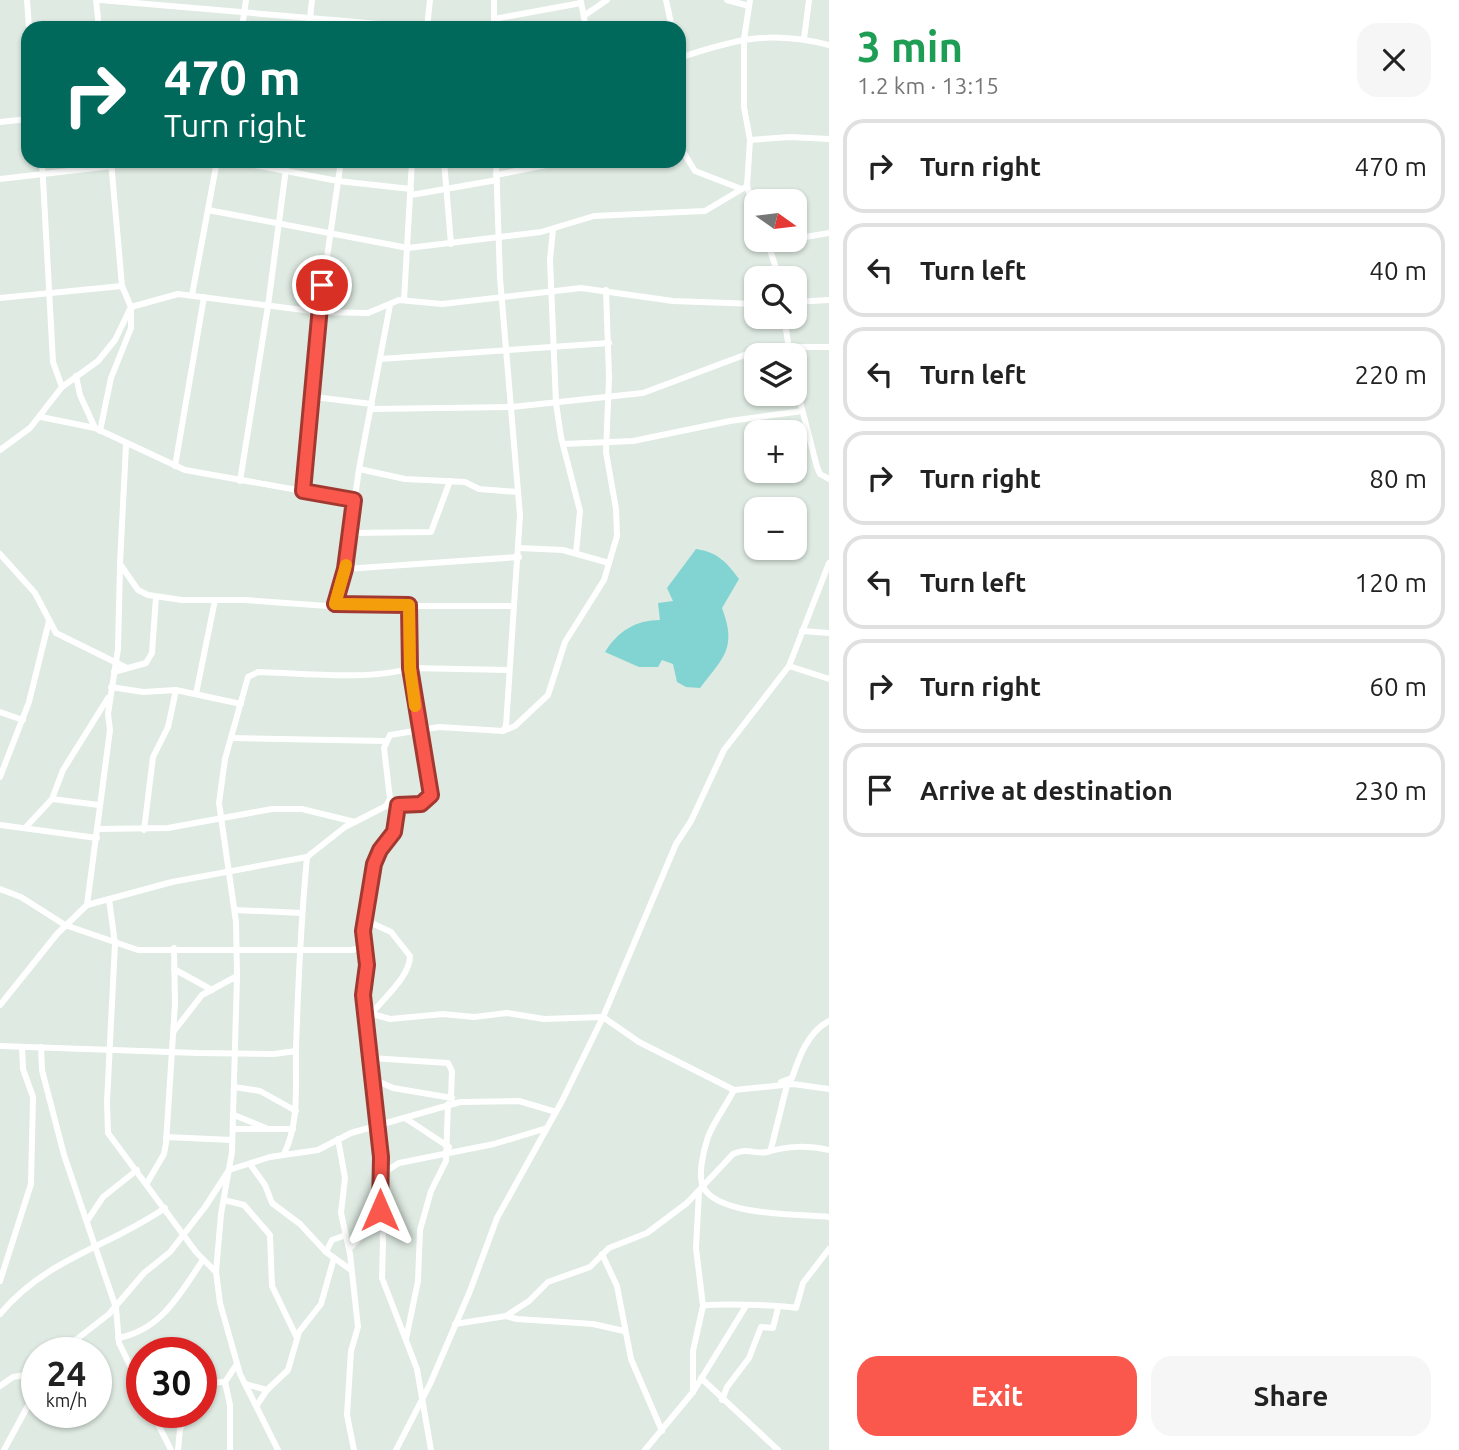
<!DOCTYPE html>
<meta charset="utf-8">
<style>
:root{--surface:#fff;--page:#f6f6f6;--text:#222;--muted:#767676;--line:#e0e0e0;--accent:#fa584c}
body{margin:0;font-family:Ubuntu,sans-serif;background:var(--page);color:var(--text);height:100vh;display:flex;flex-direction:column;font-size:26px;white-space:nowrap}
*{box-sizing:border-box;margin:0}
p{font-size:23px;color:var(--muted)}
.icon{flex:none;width:38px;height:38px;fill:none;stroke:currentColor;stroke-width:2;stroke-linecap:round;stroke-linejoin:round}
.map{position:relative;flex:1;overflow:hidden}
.sheet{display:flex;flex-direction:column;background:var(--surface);width:630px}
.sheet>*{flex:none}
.guide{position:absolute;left:21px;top:21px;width:665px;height:147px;border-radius:21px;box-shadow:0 2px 5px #0004;background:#00695c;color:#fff;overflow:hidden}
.needle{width:46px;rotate:104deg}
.tools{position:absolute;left:744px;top:189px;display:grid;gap:14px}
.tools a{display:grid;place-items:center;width:63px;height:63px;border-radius:14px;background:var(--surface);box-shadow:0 2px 5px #0004;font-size:35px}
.speed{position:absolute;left:21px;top:1337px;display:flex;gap:14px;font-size:35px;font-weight:700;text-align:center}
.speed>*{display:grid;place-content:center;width:91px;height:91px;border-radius:50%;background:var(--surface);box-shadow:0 2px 5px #0004;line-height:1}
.speed small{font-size:18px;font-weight:400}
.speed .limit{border:10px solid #d22;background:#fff;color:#111}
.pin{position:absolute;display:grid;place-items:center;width:60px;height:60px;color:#fff;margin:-30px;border:4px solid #fff;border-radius:50%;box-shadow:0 2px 7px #0007}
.me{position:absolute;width:77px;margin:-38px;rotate:0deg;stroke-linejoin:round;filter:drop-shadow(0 0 5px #0008)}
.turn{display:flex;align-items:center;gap:24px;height:147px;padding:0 28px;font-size:32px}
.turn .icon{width:91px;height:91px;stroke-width:2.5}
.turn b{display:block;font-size:49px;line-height:60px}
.round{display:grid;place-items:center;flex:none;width:74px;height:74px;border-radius:21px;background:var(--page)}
.head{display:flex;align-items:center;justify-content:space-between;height:119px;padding:0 28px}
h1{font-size:42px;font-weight:700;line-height:52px;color:#1e9e55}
.cta{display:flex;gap:14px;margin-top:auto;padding:14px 28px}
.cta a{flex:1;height:80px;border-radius:21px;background:var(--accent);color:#fff;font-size:28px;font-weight:700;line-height:80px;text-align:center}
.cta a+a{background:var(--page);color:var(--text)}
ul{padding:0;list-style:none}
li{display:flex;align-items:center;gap:21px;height:94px;margin:0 14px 10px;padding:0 14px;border:4px solid var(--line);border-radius:21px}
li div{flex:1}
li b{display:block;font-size:26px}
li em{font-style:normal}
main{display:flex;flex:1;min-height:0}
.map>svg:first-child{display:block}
.water{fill:#81d4d2}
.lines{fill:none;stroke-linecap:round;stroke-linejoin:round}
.minor{stroke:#fff;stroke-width:6}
.route-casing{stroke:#a23931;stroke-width:18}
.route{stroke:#fa584c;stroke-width:12}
.slow{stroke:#f59e0b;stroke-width:12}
</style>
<main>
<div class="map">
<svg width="829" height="1450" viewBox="0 0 829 1450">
<rect width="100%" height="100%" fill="#deeae2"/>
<path class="water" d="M696,549c22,3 31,14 43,30l-17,29c15,40 2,49 -22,80l-14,-1 -9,-5 -4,-18 -11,-4 -4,7h-19l-34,-15c13,-21 31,-32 55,-32l-2,-17 15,-2 -6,-13z"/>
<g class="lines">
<g class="minor">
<polyline points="27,0 29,28"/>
<polyline points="96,0 99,28"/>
<polyline points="100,0 427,28 464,28"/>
<polyline points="494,0 494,28"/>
<polyline points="666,0 672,28"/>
<polyline points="727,0 749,6"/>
<polyline points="750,0 744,39 744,107 750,140 747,186 756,214"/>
<polyline points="581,2 586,28"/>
<polyline points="585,15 607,0"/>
<polyline points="494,19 581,3"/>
<polyline points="242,28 246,0"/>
<polyline points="309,28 312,0"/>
<polyline points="427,28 430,0"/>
<polyline points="804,39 809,0"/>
<polyline points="679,44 684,56"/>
<path d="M679,58c57,-19 90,-28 150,-13"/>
<polyline points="0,122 28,119"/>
<polyline points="750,140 790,137 829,139"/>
<polyline points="679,145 695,171 739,188"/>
<polyline points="42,161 53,362 62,387"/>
<polyline points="233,161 338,181 411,189"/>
<polyline points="444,161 451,244"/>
<polyline points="496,161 500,278 520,515 506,726 503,731"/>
<polyline points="496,175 566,161"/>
<polyline points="0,179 112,166"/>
<polyline points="411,195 497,180"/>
<polyline points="208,210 408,248 541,232 594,216 705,211 747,186"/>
<polyline points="553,229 550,260 556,403 561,437 580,511 576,553"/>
<polyline points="794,239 829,233"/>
<polyline points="767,240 779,278"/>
<polyline points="769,244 790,240"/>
<polyline points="192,295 217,161"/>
<polyline points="0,298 122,286"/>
<polyline points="404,300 412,161"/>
<polyline points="794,302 829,300"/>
<polyline points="784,317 790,355"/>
<polyline points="380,359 609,343"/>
<polyline points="76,376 80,395 95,428"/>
<polyline points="794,378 817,467 820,474 829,479"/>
<polyline points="314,397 372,404"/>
<polyline points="371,409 512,407 643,393 755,351 789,347 829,347"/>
<polyline points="41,417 95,428 185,470 354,500"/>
<polyline points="100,431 111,378 131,328 131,307 122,286 111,161"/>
<polyline points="563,444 633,441 730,421 802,411"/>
<polyline points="126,445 120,564 138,590 148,595 182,600 244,600 328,606 514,606"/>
<polyline points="0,450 30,428 62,387 98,361 115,340 131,307 178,294 319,312 368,313 399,300 442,304 581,288 673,301 756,304"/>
<polyline points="175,466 204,297"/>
<polyline points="359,469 405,479 465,482 479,489 518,492"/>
<polyline points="240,481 268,306 287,161"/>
<polyline points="303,491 319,312 341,161"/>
<polyline points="350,533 431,532 450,481"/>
<polyline points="519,548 563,550 609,563"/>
<polyline points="0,554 35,593 56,633 127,668"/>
<polyline points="345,569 519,557"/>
<polyline points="335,604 345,569 359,469 390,305"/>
<polyline points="802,631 829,633"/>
<polyline points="789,666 829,679"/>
<polyline points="114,672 146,663 152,653 156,597"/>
<polyline points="111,687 143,692 176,690 241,704"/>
<polyline points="196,694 215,600"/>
<polyline points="0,712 23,720"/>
<polyline points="231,738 385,741"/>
<polyline points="0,777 29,702 49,621"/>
<polyline points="52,799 99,805"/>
<path d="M390,799c13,9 24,8 38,2l3,-6 -21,-127 -1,-63"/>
<polyline points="399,805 394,832 380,850 374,864 363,931 367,965 363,995 379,1125 383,1243 382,1278 417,1369 431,1450"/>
<polyline points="0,825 97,838"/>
<polyline points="26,827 52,799 63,770 108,698"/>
<polyline points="98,829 168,828 272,809 302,809 355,822"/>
<polyline points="144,830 153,757 168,727 176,690"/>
<polyline points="0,889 21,897 65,925 138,950 352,950 364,947"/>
<polyline points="109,899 115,944 107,1102 108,1133 196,1252 216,1272"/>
<polyline points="87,905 110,730 108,714 118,649 120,566"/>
<polyline points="235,910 302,913"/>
<path d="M365,920l26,12 19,24c0,20 -26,42 -38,57"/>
<polyline points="174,969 212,990"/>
<polyline points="0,1005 57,934 87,905 172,882 307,857 345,827 386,806 390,799 384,748 390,735 439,727 503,731 515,726 548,695 565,642 604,580 617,536 616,509 606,452 609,377 606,290"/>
<polyline points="365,1012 390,1019 443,1014 474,1017 507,1013 544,1019 603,1017 639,1042 734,1090 793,1084 829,1089"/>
<polyline points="174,1031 202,995 237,976"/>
<polyline points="0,1046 198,1053 274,1054 296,1051"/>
<polyline points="41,1047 42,1070 64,1155 116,1308 119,1343 142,1390"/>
<polyline points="371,1058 448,1063 452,1071 451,1098"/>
<polyline points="373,1079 393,1088 452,1098"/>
<path d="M781,1082l11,-4c7,-21 16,-46 37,-57"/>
<polyline points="234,1087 260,1091 296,1111"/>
<path d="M734,1090c-8,16 -20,31 -26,47 -4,12 -12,42 -3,53 19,26 93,24 124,27"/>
<polyline points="234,1115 266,1128"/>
<polyline points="405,1118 449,1147"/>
<polyline points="233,1129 293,1129"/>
<polyline points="166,1137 232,1140"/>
<polyline points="338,1139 345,1178 341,1213 350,1254 358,1327 351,1351 347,1415 354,1450"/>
<polyline points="771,1149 787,1085"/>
<path d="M284,1154c16,-33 11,-68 12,-105 2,-64 5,-128 11,-192"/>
<polyline points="250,1164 265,1185 272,1203 300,1224 326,1252 351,1270"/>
<polyline points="380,1175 399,1163 494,1144 547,1128"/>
<polyline points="147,1183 164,1154 166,1143 175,1004 174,948"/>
<polyline points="224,1200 244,1205 270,1235 272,1286 297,1338"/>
<polyline points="87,1221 103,1197 137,1170"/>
<polyline points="349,1249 366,1232 379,1211"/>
<polyline points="326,1252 332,1240 346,1235"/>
<polyline points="602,1254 617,1286 631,1359 662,1431"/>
<polyline points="0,1281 31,1184 33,1097 23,1069 22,1047"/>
<path d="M703,1306c7,-3 83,-1 93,2l7,-25 26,-34"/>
<path d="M0,1314c47,-56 107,-66 165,-106"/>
<path d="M506,1316l23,-15 19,-19 42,-15 19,-19 38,-15 40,-30 46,-49c15,-7 23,1 34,-2 21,-6 39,-7 62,-2"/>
<polyline points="455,1324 506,1316 517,1319 593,1324 624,1331"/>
<path d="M118,1338c44,-8 62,-45 85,-78"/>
<polyline points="406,1339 418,1281 420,1230 431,1191 446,1161 448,1104"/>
<polyline points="59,1353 109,1314 144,1273 170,1252 205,1207 229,1170 270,1157 318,1150 351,1133 460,1102 519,1101 556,1112"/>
<polyline points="701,1378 778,1450"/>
<polyline points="201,1383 225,1382"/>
<polyline points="245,1384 267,1390"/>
<polyline points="0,1386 13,1377 37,1373"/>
<polyline points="693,1392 693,1351 703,1306 696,1248 699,1191"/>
<polyline points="722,1400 727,1387 749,1358 761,1327 773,1328 778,1308"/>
<polyline points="257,1405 267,1390 288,1370 299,1332 321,1304 334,1258"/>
<polyline points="152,1412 171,1450"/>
<polyline points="4,1450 37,1389"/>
<polyline points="178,1450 180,1429 189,1412"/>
<polyline points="230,1450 230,1405 225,1382 237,1364"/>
<path d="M278,1450l-38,-76 -20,-71 -4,-31 5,-58 11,-62 5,-176 -1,-54 -17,-119 6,-44 23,-82 10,-5c40,1 115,9 152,-4l98,2"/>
<polyline points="396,1450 430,1384 470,1291 497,1218 562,1101 603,1017 676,844 691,821 724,750 789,666 829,563"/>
<polyline points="645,1450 693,1392 746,1306"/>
</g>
</g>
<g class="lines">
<g class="route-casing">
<polyline id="route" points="322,285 303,491 354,500 345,569 335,604 409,605 410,668 431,795 421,804 398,805 394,832 380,850 374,864 363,931 367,965 363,995 381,1157 380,1210"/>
</g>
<use href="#route" class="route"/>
<polyline class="slow" points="346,565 335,604 409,605 410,668 415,706"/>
</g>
</svg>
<div class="tools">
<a><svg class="needle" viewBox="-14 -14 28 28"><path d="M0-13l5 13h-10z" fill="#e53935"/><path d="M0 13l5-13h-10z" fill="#767676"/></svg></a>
<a><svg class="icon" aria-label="search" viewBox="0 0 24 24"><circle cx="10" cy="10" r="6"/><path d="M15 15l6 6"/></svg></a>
<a><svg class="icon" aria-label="layers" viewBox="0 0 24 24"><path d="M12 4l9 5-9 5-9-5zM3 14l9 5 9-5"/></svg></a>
<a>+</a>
<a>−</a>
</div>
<div class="speed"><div>24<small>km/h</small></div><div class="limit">30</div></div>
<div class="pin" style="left:322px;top:285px;background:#d93025"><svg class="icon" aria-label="arrive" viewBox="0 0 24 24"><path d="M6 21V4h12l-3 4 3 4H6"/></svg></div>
<svg class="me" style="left:380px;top:1210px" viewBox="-20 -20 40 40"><path d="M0-17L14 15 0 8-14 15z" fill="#fa584c" stroke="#fff" stroke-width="4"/></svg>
<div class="guide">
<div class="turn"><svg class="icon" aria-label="right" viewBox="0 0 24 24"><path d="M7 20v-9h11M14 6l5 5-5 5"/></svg><div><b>470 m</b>Turn right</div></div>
</div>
</div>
<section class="sheet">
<div class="head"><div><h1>3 min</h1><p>1.2 km · 13:15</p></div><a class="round"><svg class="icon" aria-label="close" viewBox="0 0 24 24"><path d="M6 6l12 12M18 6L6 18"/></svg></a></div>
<ul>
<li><svg class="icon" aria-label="right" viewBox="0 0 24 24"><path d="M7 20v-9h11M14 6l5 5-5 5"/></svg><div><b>Turn right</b></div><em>470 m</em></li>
<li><svg class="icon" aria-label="left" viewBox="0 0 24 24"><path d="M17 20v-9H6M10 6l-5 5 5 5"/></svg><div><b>Turn left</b></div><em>40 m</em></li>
<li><svg class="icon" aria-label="left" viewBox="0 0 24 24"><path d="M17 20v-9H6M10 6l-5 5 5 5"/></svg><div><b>Turn left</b></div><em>220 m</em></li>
<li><svg class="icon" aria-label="right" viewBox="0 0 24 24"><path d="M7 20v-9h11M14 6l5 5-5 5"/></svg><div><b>Turn right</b></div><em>80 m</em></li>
<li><svg class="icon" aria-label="left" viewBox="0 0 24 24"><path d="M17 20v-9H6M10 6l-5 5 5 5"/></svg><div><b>Turn left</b></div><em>120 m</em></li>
<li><svg class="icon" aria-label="right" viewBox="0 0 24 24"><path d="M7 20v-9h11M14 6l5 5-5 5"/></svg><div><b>Turn right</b></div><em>60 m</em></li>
<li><svg class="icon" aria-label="arrive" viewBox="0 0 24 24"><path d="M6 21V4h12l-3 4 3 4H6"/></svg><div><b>Arrive at destination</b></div><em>230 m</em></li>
</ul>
<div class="cta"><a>Exit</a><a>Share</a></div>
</section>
</main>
